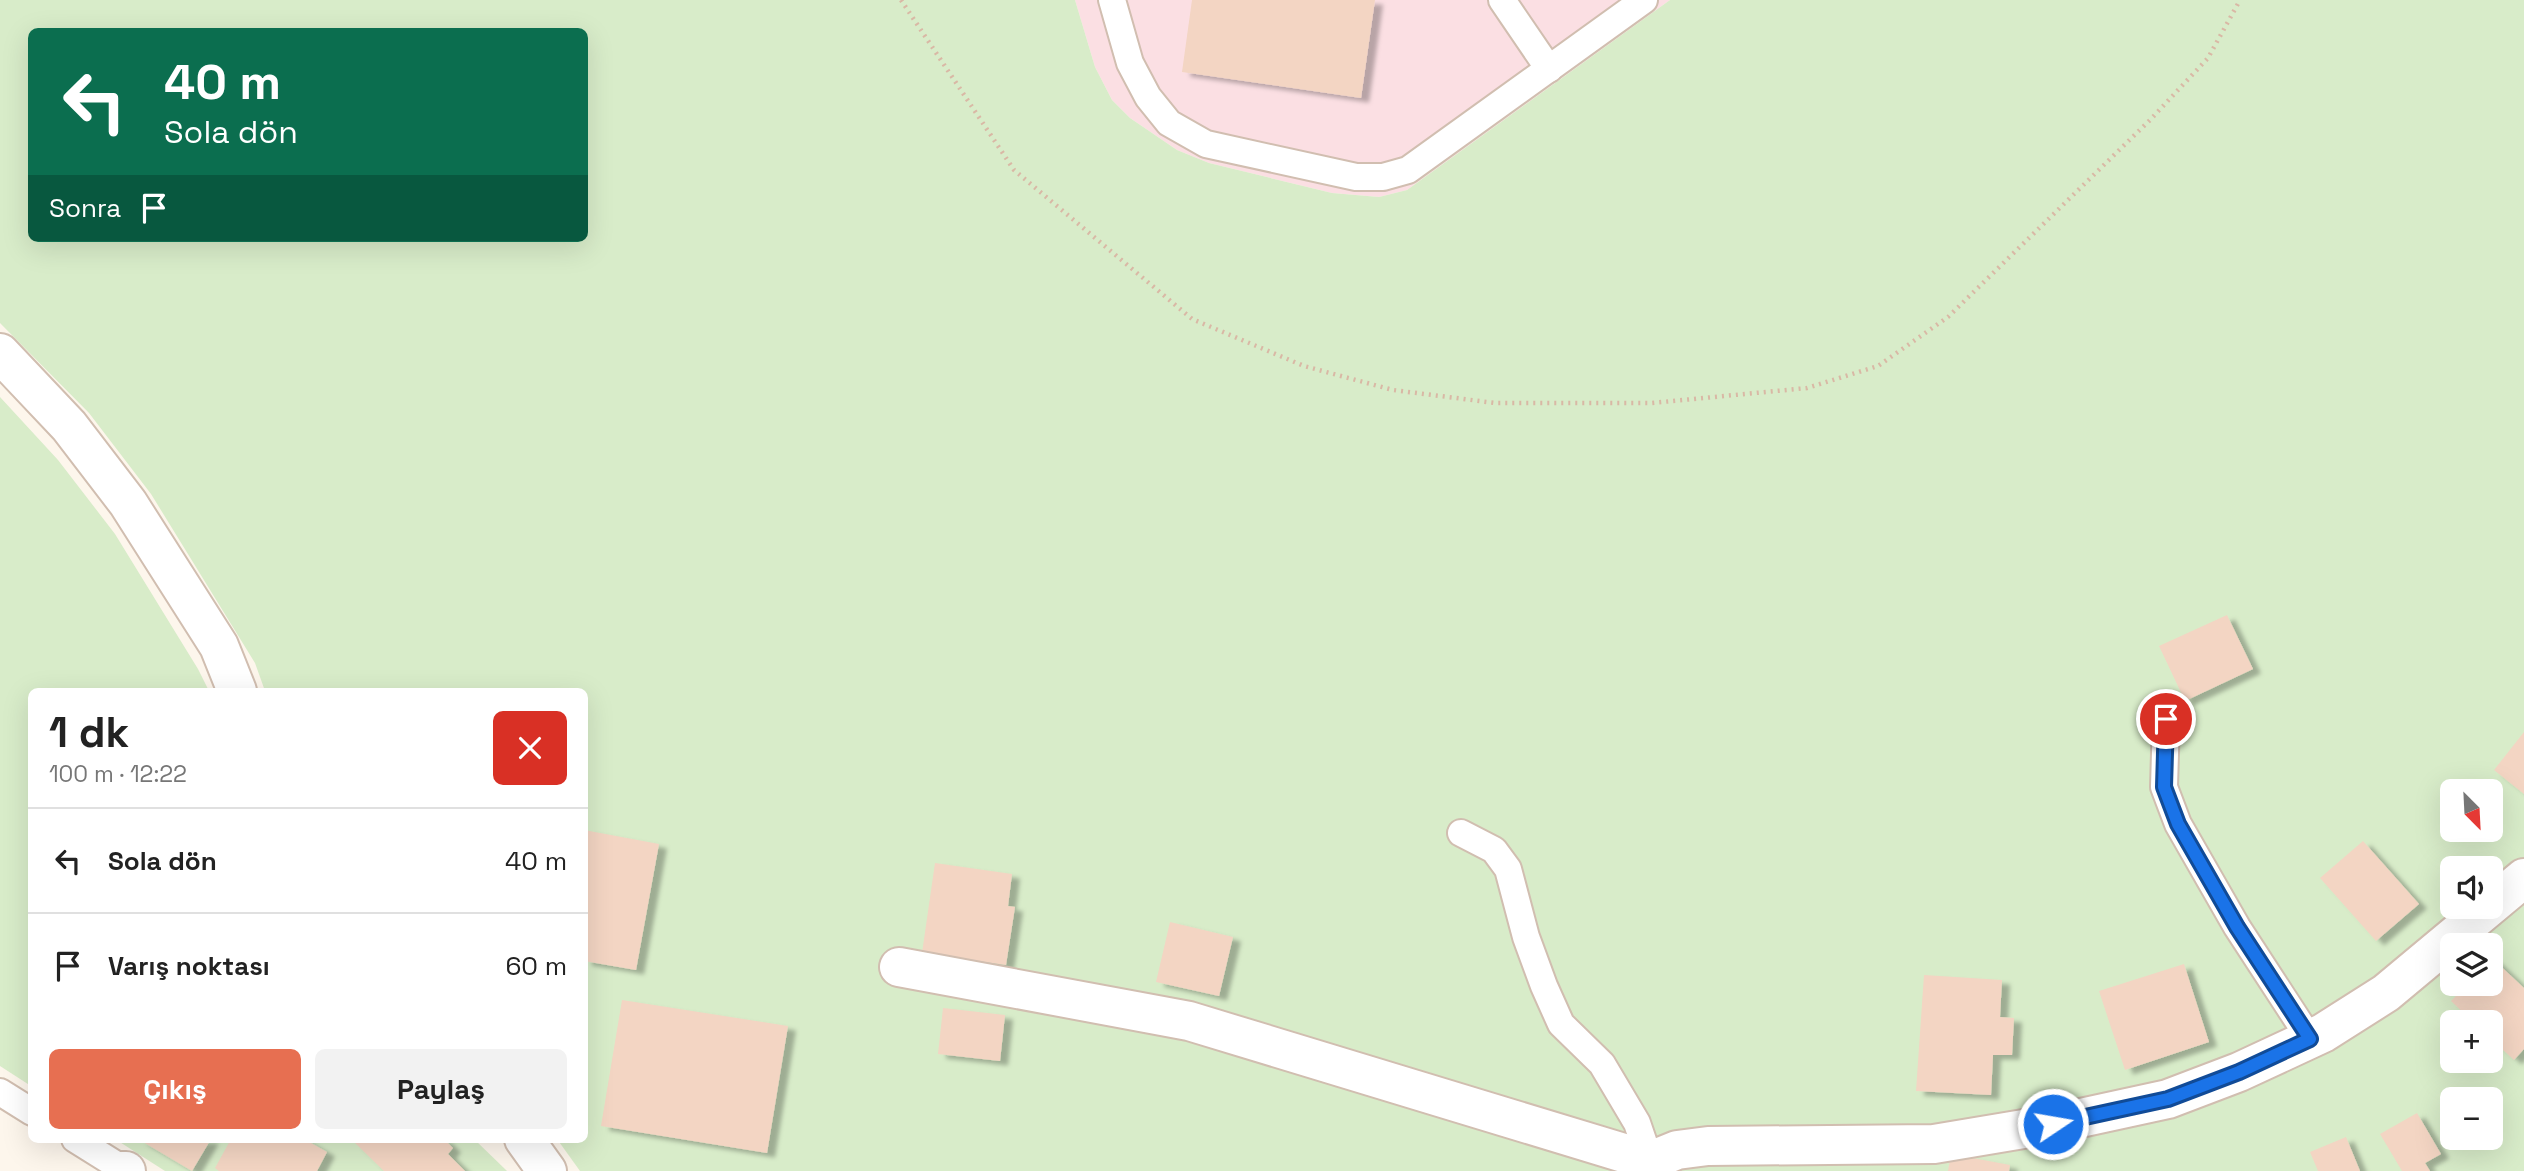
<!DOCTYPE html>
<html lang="tr">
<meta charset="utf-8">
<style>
:root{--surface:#fff;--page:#f2f2f2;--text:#222;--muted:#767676;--line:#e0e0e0;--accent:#e76f51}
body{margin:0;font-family:"Space Grotesk",sans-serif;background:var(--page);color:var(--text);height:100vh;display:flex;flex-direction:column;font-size:26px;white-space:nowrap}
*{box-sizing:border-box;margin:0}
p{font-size:23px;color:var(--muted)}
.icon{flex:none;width:38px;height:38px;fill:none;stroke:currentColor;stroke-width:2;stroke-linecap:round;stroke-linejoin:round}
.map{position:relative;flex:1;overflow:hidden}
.side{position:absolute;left:28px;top:688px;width:560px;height:455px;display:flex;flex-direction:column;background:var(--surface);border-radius:10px;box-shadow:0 7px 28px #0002}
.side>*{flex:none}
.hud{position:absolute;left:28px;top:28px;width:560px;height:214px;border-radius:10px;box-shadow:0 7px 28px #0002;background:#0b6e4f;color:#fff;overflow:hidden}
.needle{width:46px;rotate:156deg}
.tools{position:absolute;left:2440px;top:779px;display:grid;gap:14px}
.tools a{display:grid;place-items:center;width:63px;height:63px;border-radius:10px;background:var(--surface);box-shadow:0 7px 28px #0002;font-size:35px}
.pin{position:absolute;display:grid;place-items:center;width:60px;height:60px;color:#fff;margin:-30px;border:4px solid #fff;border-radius:50%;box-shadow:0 2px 7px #0007}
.me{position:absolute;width:77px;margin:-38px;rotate:78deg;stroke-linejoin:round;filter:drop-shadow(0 0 5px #0008)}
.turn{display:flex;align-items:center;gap:24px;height:147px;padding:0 21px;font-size:32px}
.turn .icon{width:91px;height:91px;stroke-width:2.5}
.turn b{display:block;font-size:49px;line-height:60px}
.then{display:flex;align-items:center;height:66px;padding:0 21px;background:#0003;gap:14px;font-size:26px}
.round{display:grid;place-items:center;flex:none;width:74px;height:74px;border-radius:10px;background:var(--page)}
.overview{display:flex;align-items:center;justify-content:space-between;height:119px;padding:0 21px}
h1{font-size:42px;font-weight:800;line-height:52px}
.cta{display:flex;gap:14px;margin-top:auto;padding:14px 21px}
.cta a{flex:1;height:80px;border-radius:10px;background:var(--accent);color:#fff;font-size:28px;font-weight:800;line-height:80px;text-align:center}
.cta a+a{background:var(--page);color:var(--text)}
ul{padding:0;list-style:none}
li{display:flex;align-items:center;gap:21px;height:105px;padding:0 21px;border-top:2px solid var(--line)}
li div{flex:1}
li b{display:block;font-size:26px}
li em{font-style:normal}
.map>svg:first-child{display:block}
.medical{fill:#fbdfe3}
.green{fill:#d8ecc9;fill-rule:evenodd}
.building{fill:#f3d5c3;filter:url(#shadow)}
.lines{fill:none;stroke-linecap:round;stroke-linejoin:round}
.lane-casing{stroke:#d1beb0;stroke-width:30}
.street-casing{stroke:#d1beb0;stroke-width:42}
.path{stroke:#d9b8a5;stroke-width:4.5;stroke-dasharray:2 5;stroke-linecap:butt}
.lane{stroke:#fff;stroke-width:26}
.street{stroke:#fff;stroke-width:38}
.route-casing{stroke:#114b97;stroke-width:18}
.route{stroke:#1a73e8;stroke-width:12}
</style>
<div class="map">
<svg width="2524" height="1171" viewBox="0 0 2524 1171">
<defs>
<filter id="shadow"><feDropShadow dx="8" dy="4.5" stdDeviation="2" flood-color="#0004"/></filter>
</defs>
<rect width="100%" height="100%" fill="#fdf6ec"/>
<polygon class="medical" points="1075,0 1670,0 1407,190 1379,197 1332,193 1209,163 1177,150 1130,118 1112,100 1095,67"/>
<g class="green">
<path d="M0,0h1075l20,67 17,33 18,18 47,32 32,13 123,30 47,4 28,-7 263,-190h854v1171h-1944l-23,-32h27v-448h-319l-10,-28 -104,-169 -62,-81 -89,-90zM32,32h552v206h-552zM2452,791h38v39h-38zM2452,868h38v38h-38zM2452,945h38v39h-38zM2452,1022h38v38h-38zM2452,1099h38v39h-38z"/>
<polygon points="0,397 58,460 115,534 198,669 209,691 32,691 31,1086 0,1066"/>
<polygon points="115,1139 474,1139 507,1171 165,1171"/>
</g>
<g class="building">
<polygon points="1192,0 1375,0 1361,98 1182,72"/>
<polygon points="2227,615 2253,669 2185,701 2159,646"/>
<polygon points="2524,732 2524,794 2494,770"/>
<polygon points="584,830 659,844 636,970 584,961"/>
<polygon points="2363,841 2419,904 2376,941 2320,878"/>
<polygon points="935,863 1012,874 1008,906 1015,907 1006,965 922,953"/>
<polygon points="1170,922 1233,937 1219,996 1156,982"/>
<polygon points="2492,958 2524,988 2524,1049 2514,1060 2490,1038 2490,1022 2473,1022 2451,1001 2468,984 2490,984"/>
<polygon points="2184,964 2209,1042 2125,1070 2099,991"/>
<polygon points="1924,975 2002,980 2000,1017 2014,1018 2012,1055 1993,1055 1991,1095 1916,1091"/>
<polygon points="622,1000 788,1026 767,1153 601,1126"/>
<polygon points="943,1008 1005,1015 1000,1061 938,1054"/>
<polygon points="2417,1113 2441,1154 2425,1163 2430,1171 2402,1171 2380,1134"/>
<polygon points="2346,1137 2360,1171 2318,1171 2310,1152"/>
<polygon points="138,1139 211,1139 192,1171"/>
<polygon points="231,1139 242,1141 243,1139 304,1139 327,1152 317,1171 219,1171 215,1168"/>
<polygon points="358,1139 444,1139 453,1148 448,1154 465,1171 384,1171 355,1143"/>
<polygon points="1951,1154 2010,1165 2009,1171 1948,1171"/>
</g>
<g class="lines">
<g class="lane-casing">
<g id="lane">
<polyline points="1112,0 1130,63 1148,97 1169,123 1206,144 1356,177 1383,177 1408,170 1644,0"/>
<polyline points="1502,0 1549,69"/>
<polyline points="2166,719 2164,787 2178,824 2237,927 2310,1039"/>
<polyline points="1461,833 1494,850 1508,869 1526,937 1544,986 1561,1024 1602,1064 1637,1123 1650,1161 1661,1166"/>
<polyline points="0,1092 32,1112"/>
<polyline points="75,1139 123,1169"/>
</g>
</g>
<g class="street-casing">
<g id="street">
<polyline points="0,353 69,426 128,503 219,646 237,691"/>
<polyline points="899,967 1189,1021 1650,1161 1677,1150 1708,1146 1934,1144 2053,1124 2168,1099 2239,1072 2323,1033 2386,993 2524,878"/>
<polyline points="524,1139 547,1171"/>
<polyline points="122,1171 126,1171"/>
</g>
</g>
<polyline class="path" points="901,0 1014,170 1192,319 1304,366 1393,390 1495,403 1652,403 1807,388 1878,366 1948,317 2150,120 2208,58 2240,0"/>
<use href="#lane" class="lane"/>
<use href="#street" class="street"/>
</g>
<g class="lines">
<g class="route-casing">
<polyline id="route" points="2053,1124 2168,1099 2239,1072 2310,1039 2237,927 2178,824 2164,787 2166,719"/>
</g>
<use href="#route" class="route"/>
</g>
</svg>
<div class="tools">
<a><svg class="needle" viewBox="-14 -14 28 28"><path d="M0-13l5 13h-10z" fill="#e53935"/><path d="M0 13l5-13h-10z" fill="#767676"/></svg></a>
<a><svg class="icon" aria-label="sound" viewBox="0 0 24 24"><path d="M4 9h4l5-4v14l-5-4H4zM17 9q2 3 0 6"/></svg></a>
<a><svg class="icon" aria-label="layers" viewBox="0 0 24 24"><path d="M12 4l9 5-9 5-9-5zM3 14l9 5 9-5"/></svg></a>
<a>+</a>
<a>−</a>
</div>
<div class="pin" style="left:2166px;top:719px;background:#d93025"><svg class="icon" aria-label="arrive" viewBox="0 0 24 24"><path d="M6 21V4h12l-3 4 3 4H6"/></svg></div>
<svg class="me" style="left:2053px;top:1124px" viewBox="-20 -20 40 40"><circle r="17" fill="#1a73e8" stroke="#fff" stroke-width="3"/><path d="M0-11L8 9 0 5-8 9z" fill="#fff"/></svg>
<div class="hud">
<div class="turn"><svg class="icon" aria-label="left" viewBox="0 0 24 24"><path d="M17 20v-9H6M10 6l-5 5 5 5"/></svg><div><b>40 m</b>Sola dön</div></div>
<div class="then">Sonra<svg class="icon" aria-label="arrive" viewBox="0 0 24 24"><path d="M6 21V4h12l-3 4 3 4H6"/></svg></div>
</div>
<section class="side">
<div class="overview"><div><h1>1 dk</h1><p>100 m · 12:22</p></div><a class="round" style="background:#d93025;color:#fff"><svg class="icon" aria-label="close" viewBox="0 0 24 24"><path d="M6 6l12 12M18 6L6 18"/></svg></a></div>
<ul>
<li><svg class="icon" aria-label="left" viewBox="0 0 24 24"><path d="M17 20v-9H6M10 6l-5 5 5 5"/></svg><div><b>Sola dön</b></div><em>40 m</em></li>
<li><svg class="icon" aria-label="arrive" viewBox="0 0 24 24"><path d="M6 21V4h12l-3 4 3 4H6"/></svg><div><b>Varış noktası</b></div><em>60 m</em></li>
</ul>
<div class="cta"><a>Çıkış</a><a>Paylaş</a></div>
</section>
</div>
